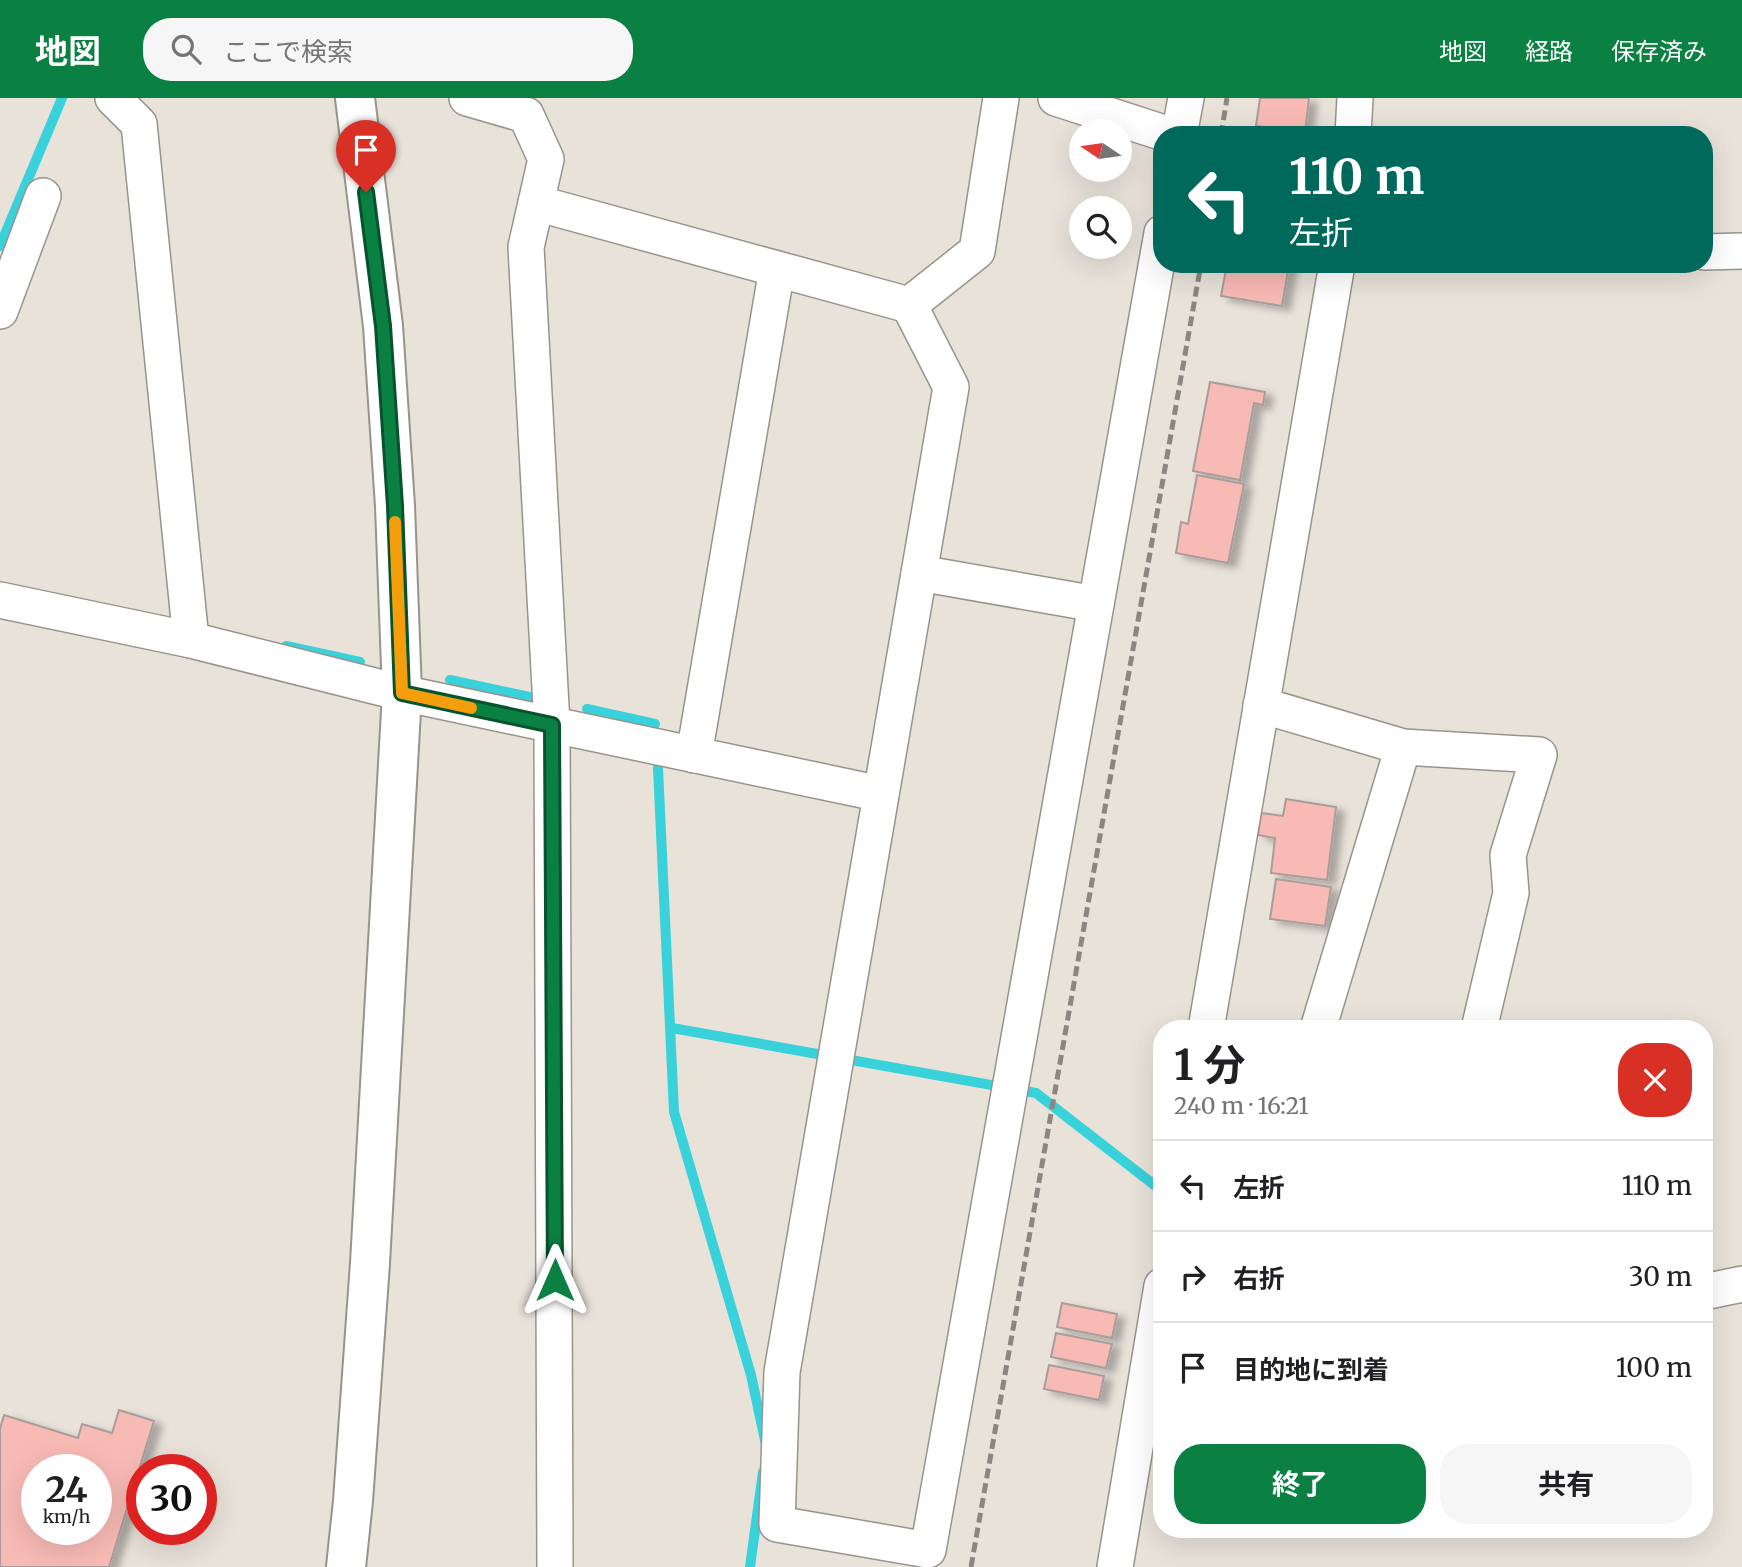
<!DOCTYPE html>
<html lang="ja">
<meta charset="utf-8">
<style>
:root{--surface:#fff;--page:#f6f6f6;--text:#202124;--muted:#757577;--line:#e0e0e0;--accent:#0b8043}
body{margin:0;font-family:Merriweather,"Noto Sans JP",serif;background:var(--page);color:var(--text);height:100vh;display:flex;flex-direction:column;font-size:26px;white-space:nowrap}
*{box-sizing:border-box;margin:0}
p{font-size:23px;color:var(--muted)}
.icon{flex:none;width:38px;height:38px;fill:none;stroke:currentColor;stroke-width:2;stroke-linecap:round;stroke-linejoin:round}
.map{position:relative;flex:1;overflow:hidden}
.sheet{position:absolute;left:1153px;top:922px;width:560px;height:518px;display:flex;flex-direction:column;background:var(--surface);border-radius:28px;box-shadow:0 7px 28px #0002}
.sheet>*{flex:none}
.top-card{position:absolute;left:1153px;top:28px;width:560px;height:147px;border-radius:28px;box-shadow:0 7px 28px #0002;background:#00695c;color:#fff;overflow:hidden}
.needle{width:46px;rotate:283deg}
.controls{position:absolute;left:1069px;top:21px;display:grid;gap:14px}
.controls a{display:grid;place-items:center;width:63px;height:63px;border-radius:50%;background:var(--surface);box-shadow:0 7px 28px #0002;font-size:35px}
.speed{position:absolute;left:21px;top:1356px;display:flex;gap:14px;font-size:35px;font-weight:700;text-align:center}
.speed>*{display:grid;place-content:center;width:91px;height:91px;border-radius:50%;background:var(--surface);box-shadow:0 7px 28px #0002;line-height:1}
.speed small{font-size:18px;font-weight:400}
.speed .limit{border:10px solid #d22;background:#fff;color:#111}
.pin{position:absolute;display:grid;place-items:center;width:60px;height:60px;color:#fff;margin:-72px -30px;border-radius:50% 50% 50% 0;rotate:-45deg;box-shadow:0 0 7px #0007}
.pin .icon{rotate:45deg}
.me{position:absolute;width:77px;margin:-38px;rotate:0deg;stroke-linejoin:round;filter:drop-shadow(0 0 5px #0008)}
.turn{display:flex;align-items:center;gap:24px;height:147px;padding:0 21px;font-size:32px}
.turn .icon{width:91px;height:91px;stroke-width:2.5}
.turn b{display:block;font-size:49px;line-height:60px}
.round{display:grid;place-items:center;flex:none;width:74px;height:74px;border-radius:28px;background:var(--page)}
.headline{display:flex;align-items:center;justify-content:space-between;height:119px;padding:0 21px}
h1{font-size:42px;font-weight:700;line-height:52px}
.button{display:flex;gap:14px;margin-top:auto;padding:14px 21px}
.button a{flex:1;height:80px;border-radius:28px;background:var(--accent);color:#fff;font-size:28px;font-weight:700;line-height:80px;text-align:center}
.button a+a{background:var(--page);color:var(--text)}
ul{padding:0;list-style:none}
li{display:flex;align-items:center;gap:21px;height:91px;padding:0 21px;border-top:2px solid var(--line)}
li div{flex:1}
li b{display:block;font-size:26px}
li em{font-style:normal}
header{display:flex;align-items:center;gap:42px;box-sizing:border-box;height:98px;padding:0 35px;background:var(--accent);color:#fff}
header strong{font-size:33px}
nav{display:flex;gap:38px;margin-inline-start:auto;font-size:24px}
.search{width:490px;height:63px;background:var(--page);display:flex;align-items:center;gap:18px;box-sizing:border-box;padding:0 24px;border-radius:28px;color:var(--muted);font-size:26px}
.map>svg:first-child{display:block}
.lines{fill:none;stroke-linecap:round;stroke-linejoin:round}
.stream{stroke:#39d1da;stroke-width:10}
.building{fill:#f8bab4;stroke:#a99d9c;stroke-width:2;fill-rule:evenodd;filter:url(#shadow)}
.minor-casing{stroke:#99948b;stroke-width:38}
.tertiary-casing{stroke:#99948b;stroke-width:42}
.minor{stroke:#fff;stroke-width:35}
.tertiary{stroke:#fff;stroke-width:38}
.rail{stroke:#8b8681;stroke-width:5;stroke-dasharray:10 5;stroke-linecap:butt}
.route-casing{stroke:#07532c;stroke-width:18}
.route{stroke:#0b8043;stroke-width:12}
.slow{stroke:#f59e0b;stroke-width:12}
</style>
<header>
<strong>地図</strong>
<div class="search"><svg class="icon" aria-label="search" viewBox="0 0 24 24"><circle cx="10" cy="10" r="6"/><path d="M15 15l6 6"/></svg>ここで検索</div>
<nav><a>地図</a><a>経路</a><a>保存済み</a></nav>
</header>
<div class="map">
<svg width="1742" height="1469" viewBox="0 0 1742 1469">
<defs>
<filter id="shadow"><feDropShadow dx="8" dy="4.5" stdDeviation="3.5" flood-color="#0004"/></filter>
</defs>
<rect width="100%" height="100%" fill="#e8e2d9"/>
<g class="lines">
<g class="stream">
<polyline points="0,148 62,0"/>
<polyline points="286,548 360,564"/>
<polyline points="450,582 534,600"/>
<polyline points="587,611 655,626"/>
<polyline points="658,670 674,1014 751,1277 766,1347"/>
<polyline points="672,930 1036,995 1162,1093"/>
<polyline points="750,1469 763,1374"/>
</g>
</g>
<g class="building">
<polygon points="1260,0 1309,0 1305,34 1256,28"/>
<polygon points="1227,166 1289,166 1282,208 1221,198"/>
<polygon points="1210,284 1265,294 1263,307 1254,305 1240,382 1193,373"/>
<polygon points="1197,377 1244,386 1228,465 1176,455 1181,424 1188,426"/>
<polygon points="1286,701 1336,709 1327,782 1271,775 1275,740 1258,737 1261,715 1283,718"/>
<polygon points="1276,781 1331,789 1325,828 1270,821"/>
<polygon points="1062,1205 1117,1216 1112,1240 1057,1229"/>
<polygon points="1056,1235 1112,1246 1106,1270 1051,1259"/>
<polygon points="1049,1267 1104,1278 1099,1302 1044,1291"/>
<path d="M119,1312l35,11 -45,146h-109v-138l4,-14 74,23 4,-14 30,9zM37,1372h59v60h-59z"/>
</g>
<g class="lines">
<g class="minor-casing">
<g id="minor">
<polyline points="113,0 139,26 191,542"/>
<polyline points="467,0 526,17 546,61 526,149 552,627 555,1469"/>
<polyline points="1056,0 1170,37"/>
<polyline points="1179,37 1186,0"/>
<polyline points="1353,37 1355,0"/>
<polyline points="536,105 909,207 951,289 782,1274 777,1426 928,1452 1162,135"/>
<polyline points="1704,154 1742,153"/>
<polyline points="909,207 977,153 1001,0"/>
<polyline points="0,213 43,98"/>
<polyline points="919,475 1096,506"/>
<polyline points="0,502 191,542 402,595 881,696"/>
<polyline points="1261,607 1403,649 1539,657 1508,757 1511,795 1479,931"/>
<polyline points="694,657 777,171"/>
<polyline points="1206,931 1337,166"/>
<polyline points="1318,931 1403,649"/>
<polyline points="1704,1194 1742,1186"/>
<polyline points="1115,1469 1162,1188"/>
</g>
</g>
<g class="tertiary-casing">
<polyline id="tertiary" points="346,1469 353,1403 370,1165 402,595 395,408 383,228 355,0"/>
</g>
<use href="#minor" class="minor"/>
<use href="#tertiary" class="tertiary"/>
<g class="rail">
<polyline points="1221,37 1227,0"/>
<polyline points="971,1469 1201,166"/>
</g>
</g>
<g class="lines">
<g class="route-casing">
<polyline id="route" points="366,94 383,228 395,408 402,595 552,627 555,1182"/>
</g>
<use href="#route" class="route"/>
<polyline class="slow" points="395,424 402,595 471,610"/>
</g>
</svg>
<div class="controls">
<a><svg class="needle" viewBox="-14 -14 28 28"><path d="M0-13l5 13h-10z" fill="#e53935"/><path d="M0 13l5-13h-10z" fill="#757577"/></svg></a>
<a><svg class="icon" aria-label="search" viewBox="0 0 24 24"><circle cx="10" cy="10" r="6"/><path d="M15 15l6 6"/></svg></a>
</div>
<div class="speed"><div>24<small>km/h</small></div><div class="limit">30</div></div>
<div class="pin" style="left:366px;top:94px;background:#d93025"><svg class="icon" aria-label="arrive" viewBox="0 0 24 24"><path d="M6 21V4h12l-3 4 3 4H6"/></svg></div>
<svg class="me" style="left:555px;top:1182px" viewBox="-20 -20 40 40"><path d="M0-17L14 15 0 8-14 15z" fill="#0b8043" stroke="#fff" stroke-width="4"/></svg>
<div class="top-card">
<div class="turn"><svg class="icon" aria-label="left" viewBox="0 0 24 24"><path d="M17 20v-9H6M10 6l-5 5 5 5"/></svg><div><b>110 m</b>左折</div></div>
</div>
<section class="sheet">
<div class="headline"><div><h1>1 分</h1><p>240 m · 16:21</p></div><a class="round" style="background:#d93025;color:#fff"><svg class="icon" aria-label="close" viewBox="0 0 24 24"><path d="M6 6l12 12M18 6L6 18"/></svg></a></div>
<ul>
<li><svg class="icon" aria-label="left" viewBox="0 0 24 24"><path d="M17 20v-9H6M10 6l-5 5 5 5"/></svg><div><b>左折</b></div><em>110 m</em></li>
<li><svg class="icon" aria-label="right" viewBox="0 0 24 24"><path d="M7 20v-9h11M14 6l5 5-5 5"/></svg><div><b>右折</b></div><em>30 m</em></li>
<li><svg class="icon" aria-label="arrive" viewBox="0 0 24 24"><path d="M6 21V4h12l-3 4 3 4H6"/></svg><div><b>目的地に到着</b></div><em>100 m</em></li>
</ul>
<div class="button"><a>終了</a><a>共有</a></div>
</section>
</div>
